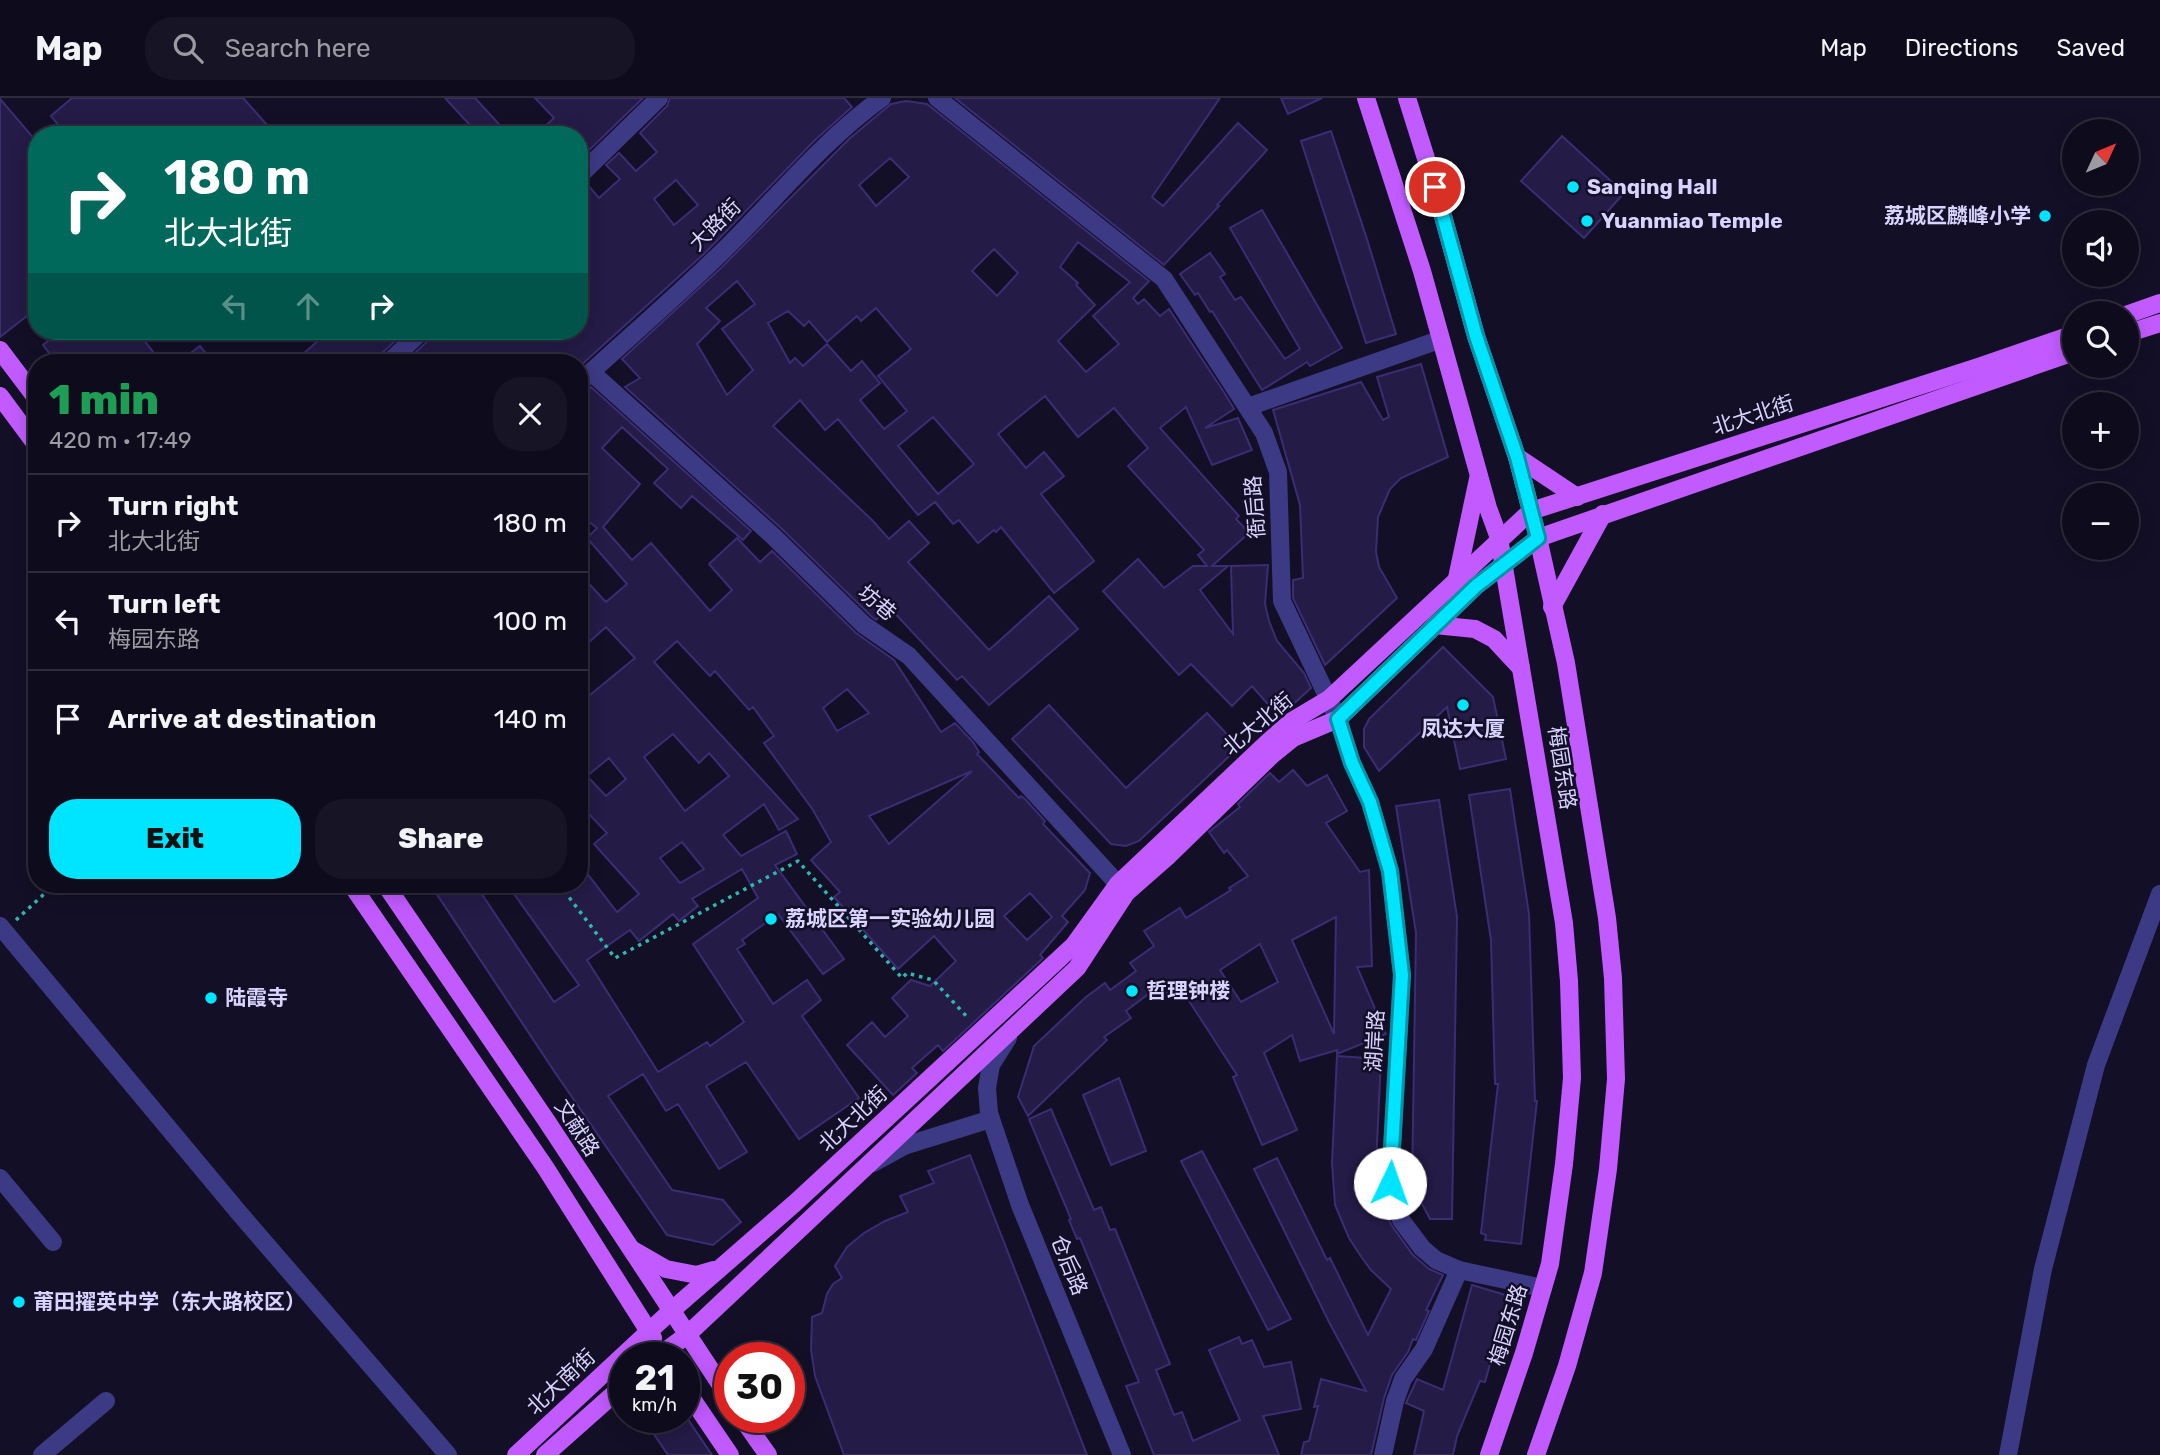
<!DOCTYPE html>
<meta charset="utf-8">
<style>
:root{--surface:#0e0b1c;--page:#171425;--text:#f1f3f6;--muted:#9b9ba3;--line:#2e2b3b;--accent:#00e5ff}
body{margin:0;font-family:Rubik,"Noto Sans SC",sans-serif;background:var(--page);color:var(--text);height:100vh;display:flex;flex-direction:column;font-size:26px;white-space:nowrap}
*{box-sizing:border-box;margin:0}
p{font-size:23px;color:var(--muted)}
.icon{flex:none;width:38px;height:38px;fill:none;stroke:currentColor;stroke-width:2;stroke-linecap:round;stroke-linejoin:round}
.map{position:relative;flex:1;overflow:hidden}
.panel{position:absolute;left:28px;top:256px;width:560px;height:539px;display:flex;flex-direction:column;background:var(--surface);border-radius:28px;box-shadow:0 4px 18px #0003,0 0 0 2px var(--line)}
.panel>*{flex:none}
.hud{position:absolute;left:28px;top:28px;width:560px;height:214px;border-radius:28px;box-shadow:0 4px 18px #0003,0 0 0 2px var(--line);background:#00695c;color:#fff;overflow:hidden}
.needle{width:46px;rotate:46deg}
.controls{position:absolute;left:2062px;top:21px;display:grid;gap:14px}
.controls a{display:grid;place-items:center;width:77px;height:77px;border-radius:50%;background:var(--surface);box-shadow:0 4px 18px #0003,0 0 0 2px var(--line);font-size:35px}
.speed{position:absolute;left:609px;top:1244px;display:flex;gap:14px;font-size:35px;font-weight:700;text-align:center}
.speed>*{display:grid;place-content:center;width:91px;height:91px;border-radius:50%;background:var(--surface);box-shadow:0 4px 18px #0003,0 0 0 2px var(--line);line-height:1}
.speed small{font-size:18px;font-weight:400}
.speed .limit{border:10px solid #d22;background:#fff;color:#111}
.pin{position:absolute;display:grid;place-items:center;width:60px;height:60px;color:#fff;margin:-30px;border:4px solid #fff;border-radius:50%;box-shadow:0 2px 7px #0007}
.me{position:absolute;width:77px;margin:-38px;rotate:3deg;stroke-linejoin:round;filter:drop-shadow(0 0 5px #0008)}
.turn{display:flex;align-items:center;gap:24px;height:147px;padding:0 21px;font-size:32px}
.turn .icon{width:91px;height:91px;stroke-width:2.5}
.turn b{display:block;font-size:49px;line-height:60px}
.lanes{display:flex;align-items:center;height:66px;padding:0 21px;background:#0003;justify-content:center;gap:35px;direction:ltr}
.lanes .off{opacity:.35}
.round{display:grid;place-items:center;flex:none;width:74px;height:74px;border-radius:28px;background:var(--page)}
.overview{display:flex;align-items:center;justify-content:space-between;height:119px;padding:0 21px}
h1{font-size:42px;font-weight:800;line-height:52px;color:#1e9e55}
.button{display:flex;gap:14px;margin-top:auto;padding:14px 21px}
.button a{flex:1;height:80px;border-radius:28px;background:var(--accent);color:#111;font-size:28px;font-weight:800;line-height:80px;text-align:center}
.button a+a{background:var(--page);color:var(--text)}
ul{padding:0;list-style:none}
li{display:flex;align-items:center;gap:21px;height:98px;padding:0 21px;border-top:2px solid var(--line)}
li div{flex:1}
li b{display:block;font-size:26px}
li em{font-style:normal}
header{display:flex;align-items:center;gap:42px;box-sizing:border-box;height:98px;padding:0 35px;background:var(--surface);border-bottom:2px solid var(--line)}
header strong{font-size:33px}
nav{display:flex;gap:38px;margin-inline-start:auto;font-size:24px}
.search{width:490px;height:63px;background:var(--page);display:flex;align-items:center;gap:18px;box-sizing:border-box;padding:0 24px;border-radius:28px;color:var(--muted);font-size:26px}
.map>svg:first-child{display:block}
.building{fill:#241b47;stroke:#3b2d73;stroke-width:2;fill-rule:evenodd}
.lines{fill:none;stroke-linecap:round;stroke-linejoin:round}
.path{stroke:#2fb8b0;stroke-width:3.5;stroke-dasharray:3.5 5;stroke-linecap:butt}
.minor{stroke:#3d3a85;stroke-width:18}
.major{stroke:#c25bff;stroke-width:18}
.route-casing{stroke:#0095a6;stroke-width:18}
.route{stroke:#00e5ff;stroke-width:12}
.poi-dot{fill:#00e5ff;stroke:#130f26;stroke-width:2.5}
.labels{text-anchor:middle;stroke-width:5;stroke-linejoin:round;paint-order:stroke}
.poi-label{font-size:21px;font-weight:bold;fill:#d9d4ff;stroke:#130f26;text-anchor:start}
.street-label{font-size:21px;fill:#d9d4ff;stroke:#130f26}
</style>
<header>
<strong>Map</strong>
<div class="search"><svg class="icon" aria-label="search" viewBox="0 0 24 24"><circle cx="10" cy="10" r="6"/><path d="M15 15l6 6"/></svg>Search here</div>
<nav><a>Map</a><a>Directions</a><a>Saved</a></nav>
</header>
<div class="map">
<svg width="2160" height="1357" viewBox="0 0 2160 1357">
<rect width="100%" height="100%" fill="#130f26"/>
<g class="building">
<polygon points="72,0 243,0 276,37 184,37 177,29 169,37 66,37 51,18"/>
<polygon points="445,0 475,0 509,37 479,37"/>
<polygon points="535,0 643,0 579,62 579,37 536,37 554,20"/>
<path d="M670,0h174l8,9 -37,33 -109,112 -127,115v-5h-174l25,-23 3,-8h146v-107l8,-8 -8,-9v-20l8,-3 12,14 21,-19 -14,-14 13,-12 17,18 21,-19 -17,-19 27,-27zM676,82l22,25 -24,20 -20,-26z"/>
<polygon points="955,0 1220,0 1152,99 1163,108 1238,25 1267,52 1217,107 1219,108 1164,167"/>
<polygon points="1281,0 1322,0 1288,16"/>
<polygon points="0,1 37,44 37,210 0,239"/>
<path d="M906,3l21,3 222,177 -16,17 5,6 6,-5 16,17 9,-7 58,88 7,12 -29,19 33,-10 14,32 -40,15 -26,-58 -26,21 79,88 -3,3 13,14 -37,33h16l-28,24 33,44 -2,-68 37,-1 -3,39 4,17 8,20 27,32 7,15 -32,29 -27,-31 -20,20 -41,-42 -12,11 -76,-84 35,-32 26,29 29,-22h14l-9,-11 6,-5 -76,-84 20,-18 -34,-40 -36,29 -33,-41 -47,38 28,34 18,-16 20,24 -23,18 53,67 -40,32 -53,-66 -5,5 -2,-2 -16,13 -19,-23 -6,4 -18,-22 -17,13 -80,-96 -13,11 -25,-30 -27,26 100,95 16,18 20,-18 20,22 -21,19 81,88 60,-54 29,33 -89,76 -27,-29 -5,4 -68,-73 -13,13 -5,-4 -90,-88 -156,-141 15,-9 -18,-19 99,-91 128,-129 42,-35zM890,60l19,19 -33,29 -17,-21zM1078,144l52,40 -37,34 26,28 -33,28 -28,-31 37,-36 -19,-20 2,-2 -18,-16zM994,151l24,24 -21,23 -25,-25zM737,183l18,23 -33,25 31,41 -26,25 -30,-51 23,-23 -14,-13zM876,210l35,41 -33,27 29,35 -23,18 -24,-29 20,-17 -18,-22 -11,10 -24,-27 -24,22 -8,-8 -5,5 -22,-40 20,-12 16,15 5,-5 18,21 30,-26 4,5zM933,319l41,47 -36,30 -40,-48z"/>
<polygon points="1331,33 1366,138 1396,236 1366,245 1301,43"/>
<polygon points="1562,38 1624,95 1584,140 1521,83"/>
<polygon points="1262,112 1342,250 1310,268 1307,264 1262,292 1212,213 1210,214 1198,195 1195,197 1180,176 1210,155 1225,176 1220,179 1235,202 1241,199 1285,261 1300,251 1230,130"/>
<polygon points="61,233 137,233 161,264 56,264 43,247"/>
<polygon points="329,233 406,233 381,256 378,264 294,264"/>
<polygon points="200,248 213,264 179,264"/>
<polygon points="1421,266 1448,359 1401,380 1390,391 1378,419 1376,454 1379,469 1397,500 1325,567 1293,500 1293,482 1303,480 1300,407 1273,312 1361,284 1383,322 1389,319 1377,279"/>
<path d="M591,289l160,144 -8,9 -51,-44 -11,12 -27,-25 14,-14 -46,-42 -20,21 38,36 -37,43 29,33 19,-17 59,68 22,-21 -23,-26 28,-26 23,24 12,-11 84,82 38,27 47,72 14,-9 18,19 6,10 -2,2 42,44 2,-2 4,3 20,22 -2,3 47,49 -5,17 -23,26 6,6 -28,33 3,3 -100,93 -5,-6 -26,23 5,5 -24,22 -46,-50 25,-23 13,15 23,-21 -16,-18 19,-18 19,6 26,-25 -22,-25 -36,33 -64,-72 6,-5 -29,-32 20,-18 -18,-32 -49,-67 10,-7 -21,-29 -4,3 -34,-39 -5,5 -33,-35 -23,21 144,157 -19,11 -15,-26 -41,31 18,21 45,-25 11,23 -22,11 69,94 -21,15 -45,-60 -36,26 3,4 -8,5 36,55 34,-24 14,20 -19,16 57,82 -60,41 -53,-77 -40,24 41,66 -28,17 -41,-65 -12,7 -23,-37 -35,22 64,94 51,10 18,22 -28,23 -46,-10 -113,-164 -124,-187h45l79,118 25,-17 -72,-101h72v-21l38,49 22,-18 -45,-50 13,-11 -19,-20 -9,7v-116l56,-46 -29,-31 -27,24v-78l27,29 21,-18 -40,-46 10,-10 -18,-14v-120zM847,591l22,24 -32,18 -14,-23zM673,636l26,29 10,-10 20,23 -44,35 -41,-54zM609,660l17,21 -20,17 -19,-20zM972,673l-83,73 -20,-28zM682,744l22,27 -24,14 -20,-25zM742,771l16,29 -65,46 51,78 -34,24 -3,-4 -49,30 -71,-112 43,-30 9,11 34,-27 6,7 19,-15 -6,-7zM1030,795l22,24 -25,23 -23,-24z"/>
<polygon points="1443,549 1493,599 1506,661 1460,671 1447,609 1379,673 1364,649 1364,631 1369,621"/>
<polygon points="1049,607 1126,690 1207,615 1239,649 1139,743 1126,748 1111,746 1012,641"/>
<path d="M1293,672l14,16 20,-11 20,36 -21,12 34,49 9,-2 3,96 -15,1 29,67 -49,20v-4l-37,11 -8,-26 -28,18 33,77 -35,15 -29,-68 4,-2 -59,-91 -21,16 -6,-8 -25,19 5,7 -27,19 3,3 -79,76 -10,-19 16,-51 52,-49 19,-14 5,7 26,-19 -6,-8 24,-17 -10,-15 36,-23 6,10 45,-28 -2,-2 19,-12 -21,-26 -3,3 -15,-21 31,-25 -2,-3 32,-31 9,9zM1336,819l-2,117 -42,-94zM1260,846l18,38 -37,20 -21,-32z"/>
<polygon points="1510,691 1529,816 1535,1003 1537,1003 1521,1146 1485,1142 1486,1137 1481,1135 1498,986 1495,986 1491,842 1469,697"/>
<polygon points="1439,702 1457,819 1452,1121 1430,1121 1412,1087 1416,835 1396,708"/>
<polygon points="1337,958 1381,961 1376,1066 1378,1099 1392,1128 1413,1157 1429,1171 1443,1177 1426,1212 1429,1213 1416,1242 1413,1241 1408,1254 1392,1277 1384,1300 1371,1357 1301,1357 1304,1344 1309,1343 1318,1308 1314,1309 1321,1281 1366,1293 1329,1224 1254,1071 1277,1060 1327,1162 1330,1160 1368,1237 1391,1191 1371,1172 1360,1157 1349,1140 1335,1107 1332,1065"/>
<polygon points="1119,980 1146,1053 1111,1067 1083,997"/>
<polygon points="1051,1011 1094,1112 1101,1109 1110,1132 1115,1131 1170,1266 1156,1272 1174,1317 1182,1314 1193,1343 1240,1322 1209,1252 1239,1239 1242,1246 1252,1242 1264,1269 1291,1264 1301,1311 1263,1318 1279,1357 1154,1357 1126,1288 1139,1284 1080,1140 1077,1141 1069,1122 1071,1121 1029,1021"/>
<polygon points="1202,1053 1291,1221 1268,1232 1181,1063"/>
<polygon points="970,1057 1087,1357 844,1357 815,1278 811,1252 812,1219 822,1215 827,1196 833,1186 842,1180 835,1168 847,1149 864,1135 885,1123 908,1114 900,1098 934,1085 928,1073"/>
<polygon points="1472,1187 1509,1198 1485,1284 1480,1283 1457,1338 1453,1357 1414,1357 1424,1313 1406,1305 1417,1281 1443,1292"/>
<polygon points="643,1320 687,1320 712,1357 668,1357"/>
</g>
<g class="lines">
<g class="path">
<polyline points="559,786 615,860 798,763 902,880 907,875 933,882 969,921"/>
<polyline points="16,822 55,786"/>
</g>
<g class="minor">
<polyline points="937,0 1164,181 1264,335 1278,374 1282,503 1338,621 1352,665 1370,704 1390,773 1402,877 1390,1085 1401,1122 1422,1150 1436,1162 1459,1172 1543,1190"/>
<polyline points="579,78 659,0"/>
<polyline points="389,264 422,233"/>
<polyline points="591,274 773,438 864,527 909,558 1118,786"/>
<path d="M579,285c51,-47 104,-92 153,-141 48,-48 94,-104 150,-144"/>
<polyline points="1248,309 1439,242"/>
<polyline points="0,828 240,1116 448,1357"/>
<polyline points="1008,940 991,967 987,990 989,1015 1020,1107 1122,1357"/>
<polyline points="873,1065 904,1048 991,1021"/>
<polyline points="0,1080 53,1144"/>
<polyline points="42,1357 106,1303"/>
<polyline points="1383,1357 1395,1303 1403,1281 1424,1251 1459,1172"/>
<polyline points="2008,1357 2043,1171 2096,967 2160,796"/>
</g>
<g class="major">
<polyline points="1366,0 1422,173 1488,410 1499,440 1564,825 1569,883 1572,980 1564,1066 1550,1166 1524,1255 1489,1357"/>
<polyline points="1407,0 1435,89 1476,238 1517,359 1538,440 1566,565 1607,820 1613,880 1616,981 1608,1071 1593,1175 1567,1268 1536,1357"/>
<polyline points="2126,217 2160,205"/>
<polyline points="2126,236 2160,225"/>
<polyline points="0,252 37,301"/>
<polyline points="0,298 37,348"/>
<polyline points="1517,359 1577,399"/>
<polyline points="1457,480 1478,381"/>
<polyline points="1552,509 1603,416"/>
<polyline points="1435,527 1475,531 1494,541 1521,570"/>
<polyline points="351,786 545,1069 653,1240"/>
<polyline points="385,786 546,1022 730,1301"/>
<polyline points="633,1152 666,1171 697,1177 714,1172"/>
<polyline points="656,1260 687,1237 1077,870 1126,795 1167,759 1272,657 1293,640 1338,621 1476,488 1538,440 2074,254"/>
<polyline points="684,1289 730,1357"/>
<polyline points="742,1320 768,1357"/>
<polyline points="516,1357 671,1213 795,1105 1074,847 1118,786 1268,644 1292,623 1329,601 1531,413 1978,269 2074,236"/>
<polyline points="545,1357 625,1286"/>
</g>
</g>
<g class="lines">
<g class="route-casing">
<polyline id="route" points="1390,1085 1402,877 1390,773 1370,704 1352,665 1338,621 1476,488 1538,440 1517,359 1476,238 1435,89"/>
</g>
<use href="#route" class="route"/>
</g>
<g class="poi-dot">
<circle cx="1573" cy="89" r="7"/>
<circle cx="2045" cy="118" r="7"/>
<circle cx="1587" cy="123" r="7"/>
<circle cx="1463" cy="607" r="7"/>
<circle cx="771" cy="821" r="7"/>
<circle cx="1132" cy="893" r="7"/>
<circle cx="211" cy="900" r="7"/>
<circle cx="19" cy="1204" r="7"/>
</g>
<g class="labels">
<g class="poi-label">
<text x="1587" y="96">Sanqing Hall</text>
<text x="2031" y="125" text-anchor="end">荔城区麟峰小学</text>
<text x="1601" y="130">Yuanmiao Temple</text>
<text x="1463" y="638" text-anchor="middle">凤达大厦</text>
<text x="785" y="828">荔城区第一实验幼儿园</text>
<text x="1146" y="900">哲理钟楼</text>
<text x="225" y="907">陆霞寺</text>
<text x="33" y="1211">莆田擢英中学（东大路校区）</text>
</g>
<g class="street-label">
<text transform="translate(715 127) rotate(-45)" y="7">大路街</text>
<text transform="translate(1753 317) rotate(-18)" y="7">北大北街</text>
<text transform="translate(1255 409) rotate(-94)" y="7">衙后路</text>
<text transform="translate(877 505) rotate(40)" y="7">坊巷</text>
<text transform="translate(1258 626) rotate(-40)" y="7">北大北街</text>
<text transform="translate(1562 670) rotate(81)" y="7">梅园东路</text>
<text transform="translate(1375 943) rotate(-87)" y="7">湖岸路</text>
<text transform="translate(853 1021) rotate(-43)" y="7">北大北街</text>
<text transform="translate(577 1030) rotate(57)" y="7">文献路</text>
<text transform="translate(1069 1167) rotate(68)" y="7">仓后路</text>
<text transform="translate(1508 1227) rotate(-73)" y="7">梅园东路</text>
<text transform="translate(561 1284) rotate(-43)" y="7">北大南街</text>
</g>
</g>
</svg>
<div class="controls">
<a><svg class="needle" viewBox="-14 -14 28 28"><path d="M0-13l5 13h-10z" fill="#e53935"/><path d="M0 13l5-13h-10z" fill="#9b9ba3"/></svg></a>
<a><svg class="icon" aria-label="sound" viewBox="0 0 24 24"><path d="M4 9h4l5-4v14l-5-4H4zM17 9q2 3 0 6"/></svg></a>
<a><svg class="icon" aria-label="search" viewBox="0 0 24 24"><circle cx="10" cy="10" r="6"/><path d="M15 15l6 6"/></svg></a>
<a>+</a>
<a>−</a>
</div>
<div class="speed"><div>21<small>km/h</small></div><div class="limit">30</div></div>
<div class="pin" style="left:1435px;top:89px;background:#d93025"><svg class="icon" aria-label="arrive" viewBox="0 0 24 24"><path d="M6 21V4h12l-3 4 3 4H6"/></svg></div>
<svg class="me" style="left:1390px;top:1085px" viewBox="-20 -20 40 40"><circle r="19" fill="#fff"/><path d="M0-13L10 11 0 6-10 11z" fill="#00e5ff"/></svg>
<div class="hud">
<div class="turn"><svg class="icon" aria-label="right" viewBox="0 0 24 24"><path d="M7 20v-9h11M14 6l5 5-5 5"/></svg><div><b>180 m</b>北大北街</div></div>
<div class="lanes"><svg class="icon off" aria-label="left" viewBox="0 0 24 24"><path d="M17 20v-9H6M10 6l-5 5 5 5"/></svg><svg class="icon off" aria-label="ahead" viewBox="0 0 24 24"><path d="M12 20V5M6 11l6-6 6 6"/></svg><svg class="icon" aria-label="right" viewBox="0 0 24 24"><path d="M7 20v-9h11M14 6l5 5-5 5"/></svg></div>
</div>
<section class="panel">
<div class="overview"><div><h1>1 min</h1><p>420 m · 17:49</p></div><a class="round"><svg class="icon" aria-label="close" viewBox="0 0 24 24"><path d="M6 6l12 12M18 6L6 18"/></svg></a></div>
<ul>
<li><svg class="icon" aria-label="right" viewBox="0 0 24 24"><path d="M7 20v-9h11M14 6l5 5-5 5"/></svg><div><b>Turn right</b><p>北大北街</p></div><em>180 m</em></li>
<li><svg class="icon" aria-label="left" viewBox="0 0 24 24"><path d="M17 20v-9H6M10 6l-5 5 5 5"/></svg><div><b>Turn left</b><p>梅园东路</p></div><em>100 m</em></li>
<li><svg class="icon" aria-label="arrive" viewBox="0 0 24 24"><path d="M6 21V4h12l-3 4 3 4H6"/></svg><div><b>Arrive at destination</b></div><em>140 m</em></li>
</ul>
<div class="button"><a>Exit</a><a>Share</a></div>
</section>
</div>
